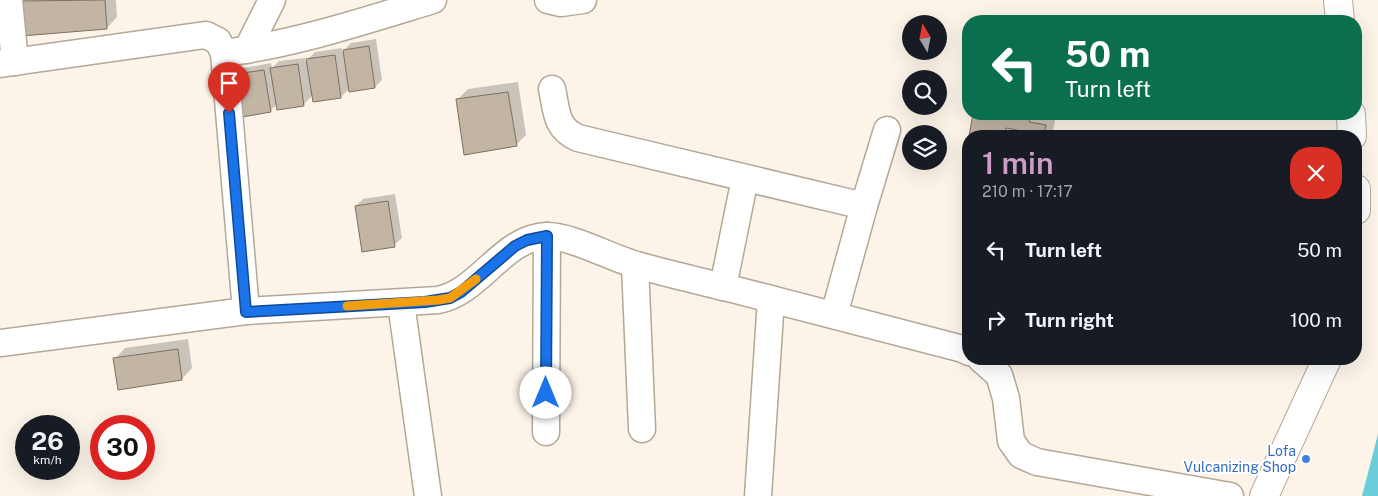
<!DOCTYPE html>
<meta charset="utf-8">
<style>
:root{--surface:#171b24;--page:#242831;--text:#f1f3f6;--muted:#9ea1a6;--accent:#cf9cc6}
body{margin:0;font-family:"Public Sans",sans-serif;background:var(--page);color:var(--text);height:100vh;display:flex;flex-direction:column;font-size:19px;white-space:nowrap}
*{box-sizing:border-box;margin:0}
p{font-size:16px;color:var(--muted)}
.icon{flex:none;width:28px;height:28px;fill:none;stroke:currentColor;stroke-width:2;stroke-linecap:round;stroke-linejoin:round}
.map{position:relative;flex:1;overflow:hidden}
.panel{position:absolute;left:962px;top:130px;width:400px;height:235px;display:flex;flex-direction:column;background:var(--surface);border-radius:20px;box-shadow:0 5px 20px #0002}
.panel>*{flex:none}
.banner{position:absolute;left:962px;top:15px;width:400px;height:105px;border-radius:20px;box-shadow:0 5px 20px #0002;background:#0b6e4f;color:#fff;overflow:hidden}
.needle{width:32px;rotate:350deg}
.controls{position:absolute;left:902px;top:15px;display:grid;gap:10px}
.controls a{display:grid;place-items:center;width:45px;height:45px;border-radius:50%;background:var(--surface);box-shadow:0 5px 20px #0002;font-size:25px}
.speed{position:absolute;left:15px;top:415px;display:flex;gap:10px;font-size:25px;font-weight:700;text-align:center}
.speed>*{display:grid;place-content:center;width:65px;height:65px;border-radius:50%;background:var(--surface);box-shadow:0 5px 20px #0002;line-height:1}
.speed small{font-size:12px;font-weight:400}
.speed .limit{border:8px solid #d22;background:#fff;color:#111}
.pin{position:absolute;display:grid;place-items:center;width:42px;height:42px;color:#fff;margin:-51px -21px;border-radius:50% 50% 50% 0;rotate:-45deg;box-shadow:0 0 5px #0007}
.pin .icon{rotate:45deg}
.me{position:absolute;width:55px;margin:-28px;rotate:0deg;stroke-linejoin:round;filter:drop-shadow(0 0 4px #0008)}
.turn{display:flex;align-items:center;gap:18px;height:105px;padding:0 20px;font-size:22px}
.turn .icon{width:65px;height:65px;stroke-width:2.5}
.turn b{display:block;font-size:35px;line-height:42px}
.round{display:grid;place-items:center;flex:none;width:52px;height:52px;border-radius:20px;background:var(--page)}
.head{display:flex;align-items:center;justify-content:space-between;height:85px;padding:0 20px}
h1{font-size:30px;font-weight:600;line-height:38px;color:var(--accent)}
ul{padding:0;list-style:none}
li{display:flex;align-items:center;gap:15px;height:70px;padding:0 20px}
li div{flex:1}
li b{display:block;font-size:19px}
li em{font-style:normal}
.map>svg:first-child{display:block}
.water{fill:#6bcdd9}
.shadow{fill:#0003}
.building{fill:#c3b5a4;stroke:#7d7060}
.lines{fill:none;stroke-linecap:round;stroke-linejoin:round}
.minor-casing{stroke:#b4a796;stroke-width:29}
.major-casing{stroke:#b4a796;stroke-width:30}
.minor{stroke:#fff;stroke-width:26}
.major{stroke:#fff;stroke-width:28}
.route-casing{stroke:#114b97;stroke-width:12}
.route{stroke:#1a73e8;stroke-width:9}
.slow{stroke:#f59e0b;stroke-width:9}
.shop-dot{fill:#3f7fe0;stroke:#fff;stroke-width:2}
.labels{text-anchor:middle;stroke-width:4;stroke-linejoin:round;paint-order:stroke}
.shop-label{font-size:14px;fill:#366cbe;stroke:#fff;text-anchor:end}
</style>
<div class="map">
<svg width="1378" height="496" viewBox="0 0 1378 496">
<rect width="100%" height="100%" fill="#fdf4e9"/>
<polygon class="water" points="1378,434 1378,496 1362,496"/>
<g class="shadow">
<polygon points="20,0 116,0 117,17 107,28 22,34"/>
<polygon points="376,39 382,80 375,87 350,88 341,97 314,101 313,95 303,105 277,104 270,111 237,75 244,68 271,63 272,68 279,61 305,58 305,62 315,52 342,48 342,52 351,43"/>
<polygon points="518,82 526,135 516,145 457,100 468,89"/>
<polygon points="974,114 1050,114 1056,115 1052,136 1027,136 1028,131 1014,128 1013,136 970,136"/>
<polygon points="395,194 402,238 394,245 356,206 363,199"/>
<polygon points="188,339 192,368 182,379 115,359 125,348"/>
</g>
<g class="building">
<polygon points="105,0 107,29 21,36 18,1"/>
<polygon points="369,46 375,88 349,92 343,50"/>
<polygon points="335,55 341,98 313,102 306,59"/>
<polygon points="298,64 304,106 277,110 270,68"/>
<polygon points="264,70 271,112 242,117 236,74"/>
<polygon points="508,92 517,146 464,155 456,99"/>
<polygon points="973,114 1031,114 1029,122 1046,125 1044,136 1026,136 1027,132 1006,128 1005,136 969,136"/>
<polygon points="969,137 969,168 964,167"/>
<polygon points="388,201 395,247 362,252 355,206"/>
<polygon points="178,349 182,380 118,390 113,358"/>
</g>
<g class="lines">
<g class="minor-casing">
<g id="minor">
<polyline points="9,0 15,62"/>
<polyline points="548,0 561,3 583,0"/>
<polyline points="247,50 272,0"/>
<path d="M224,53c71,-9 140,-32 209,-53"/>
<polyline points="0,64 198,36 206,35 218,41 224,53 246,311"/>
<path d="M552,89c5,22 3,39 26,49l286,68"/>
<polyline points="635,265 642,429"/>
<polyline points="723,287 742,193"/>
<polyline points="401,303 428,496"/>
<polyline points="834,315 864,206 887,130"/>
<path d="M0,343l246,-32 192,-11c42,-8 65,-63 109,-64 25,0 64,22 90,29 31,9 63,16 95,24 77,20 154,40 231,60l6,3"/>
<polyline points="981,359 999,375 1006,398 1011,441 1021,455 1037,462 1230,496"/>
<polyline points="546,432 547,236"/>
<polyline points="758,496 771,299"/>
</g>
</g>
<g class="major-casing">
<g id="major">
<polyline points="1338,0 1340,21"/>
<polyline points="1351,114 1352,136"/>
<polyline points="1356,189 1356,210"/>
<polyline points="1264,496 1327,359"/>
</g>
</g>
<use href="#minor" class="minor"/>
<use href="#major" class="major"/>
</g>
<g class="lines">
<g class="route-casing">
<polyline id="route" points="229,113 246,312 425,302 450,298 461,292 515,246 527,240 547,236 546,393"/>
</g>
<use href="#route" class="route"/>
<polyline class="slow" points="347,306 438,300 450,298 476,279"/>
</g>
<circle class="shop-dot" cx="1306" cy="459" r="5"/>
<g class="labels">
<g class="shop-label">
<text x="1296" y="456">Lofa<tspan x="1296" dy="16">Vulcanizing Shop</tspan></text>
</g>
</g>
</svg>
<div class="controls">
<a><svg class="needle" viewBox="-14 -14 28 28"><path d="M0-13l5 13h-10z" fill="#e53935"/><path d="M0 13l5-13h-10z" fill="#9ea1a6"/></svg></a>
<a><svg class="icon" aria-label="search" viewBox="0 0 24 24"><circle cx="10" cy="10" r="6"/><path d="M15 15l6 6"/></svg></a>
<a><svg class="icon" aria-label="layers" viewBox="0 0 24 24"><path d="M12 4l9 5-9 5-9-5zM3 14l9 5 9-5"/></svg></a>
</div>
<div class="speed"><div>26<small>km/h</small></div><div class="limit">30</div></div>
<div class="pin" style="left:229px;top:113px;background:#d93025"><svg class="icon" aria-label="arrive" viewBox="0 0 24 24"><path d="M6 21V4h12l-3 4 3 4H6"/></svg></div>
<svg class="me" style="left:546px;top:393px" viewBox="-20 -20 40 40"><circle r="19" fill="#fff"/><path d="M0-13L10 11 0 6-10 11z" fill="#1a73e8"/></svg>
<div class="banner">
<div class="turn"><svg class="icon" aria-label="left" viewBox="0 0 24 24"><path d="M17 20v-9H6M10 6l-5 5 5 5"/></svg><div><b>50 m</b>Turn left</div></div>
</div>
<section class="panel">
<div class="head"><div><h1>1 min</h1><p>210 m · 17:17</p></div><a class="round" style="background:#d93025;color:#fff"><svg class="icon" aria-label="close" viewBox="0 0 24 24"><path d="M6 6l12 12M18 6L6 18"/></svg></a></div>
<ul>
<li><svg class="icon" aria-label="left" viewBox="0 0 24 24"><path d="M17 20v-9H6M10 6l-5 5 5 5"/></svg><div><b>Turn left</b></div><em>50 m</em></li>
<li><svg class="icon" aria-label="right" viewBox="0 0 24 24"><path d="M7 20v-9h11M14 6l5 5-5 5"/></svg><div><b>Turn right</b></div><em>100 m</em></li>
</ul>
</section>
</div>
